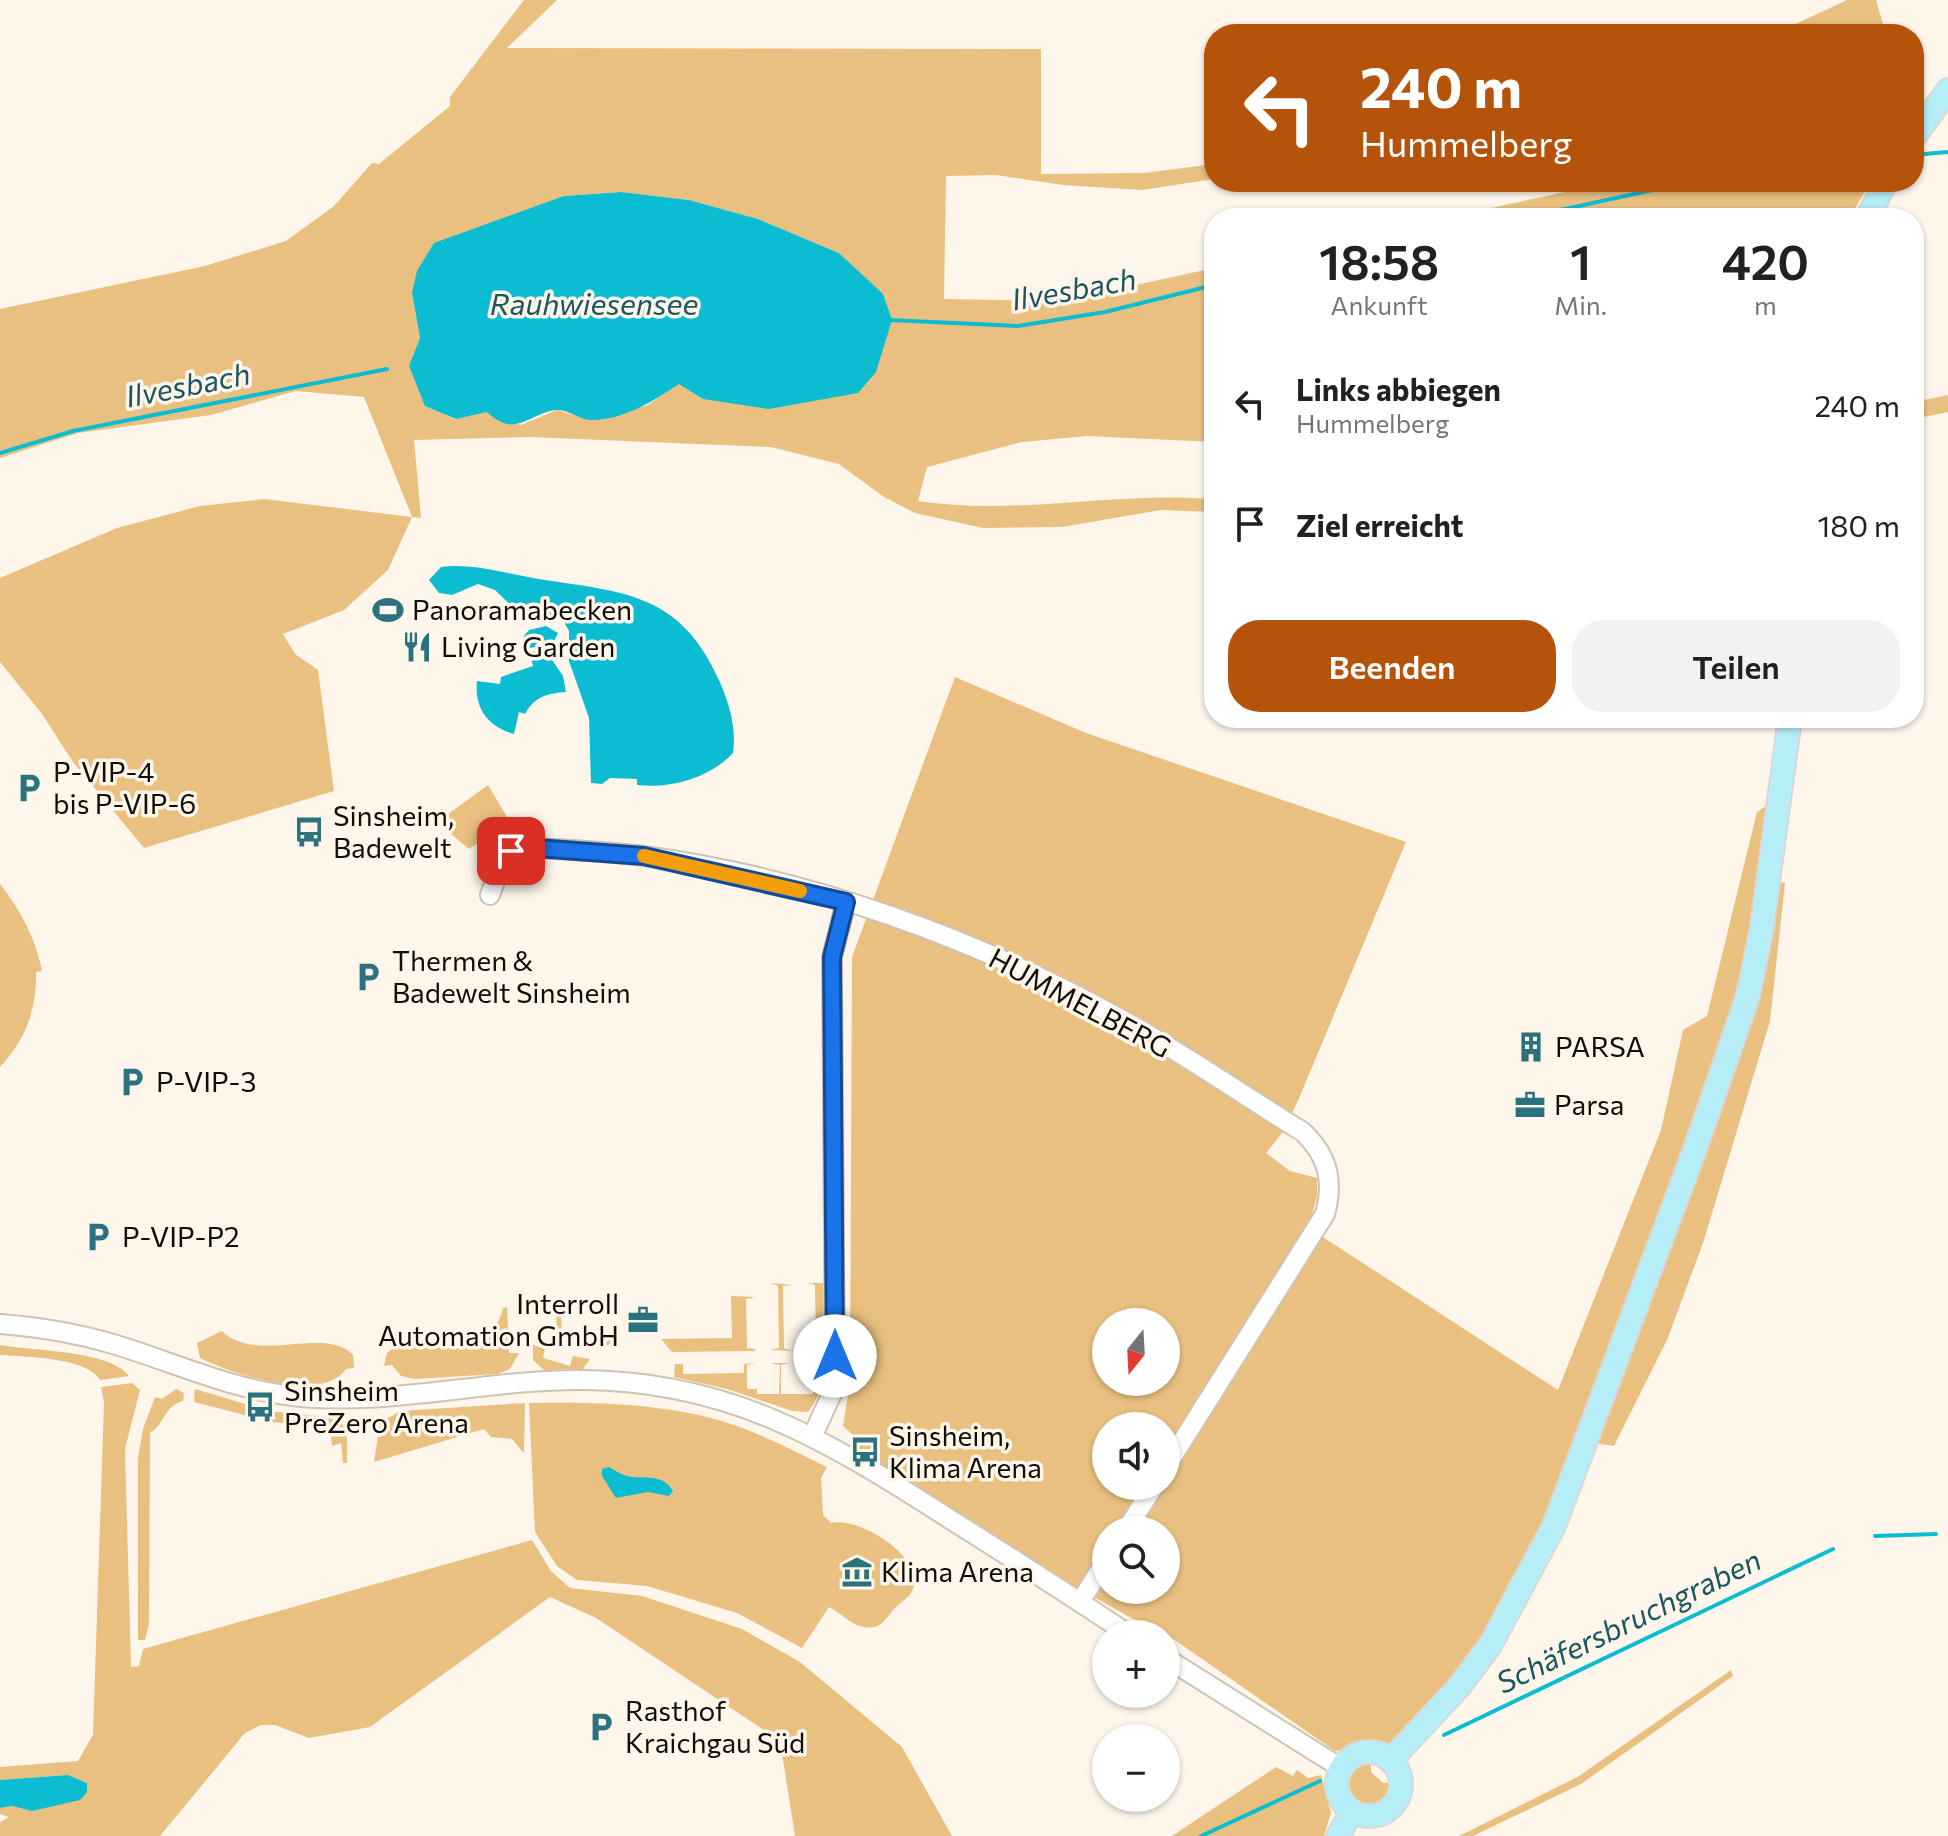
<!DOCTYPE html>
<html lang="de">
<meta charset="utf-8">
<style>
:root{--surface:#fff;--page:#f2f2f2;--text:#202124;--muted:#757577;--accent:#b45309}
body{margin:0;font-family:Commissioner,sans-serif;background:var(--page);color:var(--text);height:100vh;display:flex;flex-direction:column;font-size:30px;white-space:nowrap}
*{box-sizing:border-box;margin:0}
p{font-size:26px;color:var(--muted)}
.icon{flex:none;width:44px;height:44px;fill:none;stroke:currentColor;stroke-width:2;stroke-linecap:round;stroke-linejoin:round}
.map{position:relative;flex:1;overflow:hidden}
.details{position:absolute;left:1204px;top:208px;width:720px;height:520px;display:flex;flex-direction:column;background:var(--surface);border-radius:32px;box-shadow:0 2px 6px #0004}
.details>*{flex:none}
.guide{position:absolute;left:1204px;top:24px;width:720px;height:168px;border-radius:32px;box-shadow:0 2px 6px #0004;background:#b45309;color:#fff;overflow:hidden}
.needle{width:52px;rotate:198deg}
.buttons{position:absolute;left:1092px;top:1308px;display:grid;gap:16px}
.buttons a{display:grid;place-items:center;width:88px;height:88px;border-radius:50%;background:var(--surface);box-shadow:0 2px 6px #0004;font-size:40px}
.pin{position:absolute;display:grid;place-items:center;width:68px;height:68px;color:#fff;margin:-34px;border-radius:16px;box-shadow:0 4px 12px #0006}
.me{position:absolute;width:88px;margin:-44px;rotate:0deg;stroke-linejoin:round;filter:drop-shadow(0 0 6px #0008)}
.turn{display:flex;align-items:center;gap:28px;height:168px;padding:0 24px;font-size:36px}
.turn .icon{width:104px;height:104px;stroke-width:2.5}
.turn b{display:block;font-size:56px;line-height:68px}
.eta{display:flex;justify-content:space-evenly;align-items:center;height:136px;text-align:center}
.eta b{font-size:48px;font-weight:600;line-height:56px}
.button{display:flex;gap:16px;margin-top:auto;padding:16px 24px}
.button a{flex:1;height:92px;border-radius:32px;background:var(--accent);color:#fff;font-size:32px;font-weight:600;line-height:92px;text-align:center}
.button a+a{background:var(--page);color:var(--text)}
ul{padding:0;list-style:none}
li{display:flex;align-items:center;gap:24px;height:120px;padding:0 24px}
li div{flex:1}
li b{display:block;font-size:30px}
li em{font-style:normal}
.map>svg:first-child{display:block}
.green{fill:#e9c080;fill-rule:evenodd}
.water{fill:#0cbcd1}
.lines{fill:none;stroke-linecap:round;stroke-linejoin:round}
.stream{stroke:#0cbcd1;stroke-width:4}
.minor-casing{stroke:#cfc3b1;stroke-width:22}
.major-casing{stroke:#d9d8d7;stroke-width:26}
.minor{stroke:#fff;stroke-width:18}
.major{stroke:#b5eef7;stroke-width:22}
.route-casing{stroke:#114b97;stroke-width:20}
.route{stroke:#1a73e8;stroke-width:14}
.slow{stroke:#f59e0b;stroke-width:14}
.labels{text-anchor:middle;stroke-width:7;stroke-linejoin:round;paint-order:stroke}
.poi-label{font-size:28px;fill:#110d07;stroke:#fef6ea;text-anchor:start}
.street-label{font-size:28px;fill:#110d07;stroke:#fef6ea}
.water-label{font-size:30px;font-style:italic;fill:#1a565f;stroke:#fef6ea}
</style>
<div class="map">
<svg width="1948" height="1836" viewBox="0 0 1948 1836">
<rect width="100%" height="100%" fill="#fef6ea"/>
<g class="green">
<path d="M524,0h33l-50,48 534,1v125l103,-1 70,-9v15l-72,11 -79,-5 -67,-10 -50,1 -2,123 118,2 152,-33v174l-127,-6 -65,6 -95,25 -9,34c98,15 197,-10 296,-2v13l-53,-2 -99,17 -79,1 -68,-15 -31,-16 -45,-33 -68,-17 -241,-10 -116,3 7,78 -9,-1 -24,53 -44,40 -61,24 12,20 23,16 16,121 -190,57 -71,-86 -31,-48 -42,-52v-84l117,-50 83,-22 64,-7 148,18 -48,-120 -68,-6 -85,24 -133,18 -78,25v-149l205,-43 81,-25 48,-35 38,-43 7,1 71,-58v-9zM621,192l68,8 69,19 81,34 43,41 -179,105 -24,-16 -31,22 -56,15 -35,-10 -36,15 -34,-13 -32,7 -29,-13 -16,-40 10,-28 -8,-45 152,-97z"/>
<polygon points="1847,0 1876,0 1886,34 1774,34"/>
<polygon points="1611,182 1870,182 1850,218 1445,218"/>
<polygon points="1948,395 1948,412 1914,419 1914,402"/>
<path d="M955,677l131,56 320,109 -106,254 -16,35 -18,22 24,18 27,7v18l-8,32 249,162 103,-260 22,-100 24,-14 50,-204 9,-6 -19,140 -15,60 -120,350 -53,136 -70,142 -54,66 -44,45 -56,6 -169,-117h-6l-104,-58 -201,-129 4,-7 -16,-14 7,-43 2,-426zM1106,1322h60v60h-60zM1106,1426h60v60h-60zM1106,1530h60v60h-60z"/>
<polygon points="488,785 510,822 469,849 437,822"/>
<polygon points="1774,881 1785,883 1770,1021 1703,1243 1667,1340 1614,1446 1594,1443"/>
<path d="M0,884c21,27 35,53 42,87l-6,1c1,37 -10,67 -36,95z"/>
<polygon points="770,1283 793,1285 783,1286 784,1348 792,1351 770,1350 779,1348 778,1286"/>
<polygon points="807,1283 823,1283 824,1350 806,1349 816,1348 815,1285"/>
<polygon points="731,1296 756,1297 746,1299 747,1348 756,1349 754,1351 672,1352 661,1339 732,1338"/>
<polygon points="556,1304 561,1304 562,1340 616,1340 601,1349 557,1340"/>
<path d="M507,1307l2,46h10l-9,16 -12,5 -84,5 -13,-3 -9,-11 -8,1 3,-13c35,-30 103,15 116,-45z"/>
<path d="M222,1331c35,34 103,-6 131,24l1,13 -8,1c-22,35 -115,5 -146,-11l-3,-15z"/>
<path d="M0,1345c32,6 110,5 129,31l-29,4c-13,-23 -75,-23 -100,-25z"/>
<polygon points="533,1345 545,1349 543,1358 570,1366 573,1356 590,1359 583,1369 544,1370 533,1360"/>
<path d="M823,1362c0,20 -2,34 -15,50l-16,-1 -65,-22 -53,-12 1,-13h8v10l61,-1v-9l12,-1 -9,2v24h10v5h22l1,-29 -10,-2h20l-9,2v29h32v-29l-10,-2z"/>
<polygon points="132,1383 140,1390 125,1449 131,1667 139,1666 143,1649 532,1540 551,1571 570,1588 642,1596 742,1629 800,1662 902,1747 952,1836 795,1836 780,1741 596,1618 550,1597 370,1727 309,1738 275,1725 261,1725 245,1733 160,1836 0,1836 0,1822 9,1817 0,1814 0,1808 12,1806 32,1811 87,1783 68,1775 0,1780 0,1767 78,1761 93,1735 104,1403 101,1387"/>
<path d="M176,1389l8,4 -1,8c-20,6 -18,23 -33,32l-1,191 -4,16h-7v-182l5,-29 12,-32 7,2z"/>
<polygon points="195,1389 269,1411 339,1418 347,1433 347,1463 343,1463 341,1443 332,1446 331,1437 322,1427 272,1422 194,1402"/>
<polygon points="525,1403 524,1453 512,1439 491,1437 484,1429 374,1462 380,1423 400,1411"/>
<path d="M529,1403c69,-1 142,0 208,23 31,11 61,27 90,41l-6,11 2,37 8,8c27,-7 90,32 83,63 -3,12 -13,15 -20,23 -10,12 -15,23 -34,17 -11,-3 -20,-14 -31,-19l-27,41 -65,-35 -90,-27 -70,-6 -20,-14 -22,-34z"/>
<polygon points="1731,1670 1733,1676 1581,1784 1473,1836 1459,1836 1579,1776"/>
<path d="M1371,1761v11l12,11 10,-1c0,19 -12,29 -30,27l-15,-10 -3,-18 9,-15z"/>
<polygon points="1276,1767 1293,1776 1297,1770 1308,1778 1321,1775 1331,1813 1324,1836 1172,1836"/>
</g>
<g class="water">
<path d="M621,192l68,8 69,19 81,34 44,41 9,26 -16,52 -18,21 -89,16 -66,-10 -24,-15c-24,16 -55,36 -87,36 -12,0 -24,-11 -36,-10 -29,4 -40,29 -69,2l-31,7 -31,-13 -16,-40 11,-28 -8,-45 5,-22 17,-28 130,-47z"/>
<path d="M441,567c30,-4 63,6 92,11 83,14 144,11 184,98 11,23 20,51 16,77 -23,25 -63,36 -96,32v-6l-27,-1 -8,6 -11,-1 -2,-65 -20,-57v-30l-5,-9 -11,-6 -32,-1 -26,-25 -17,-6 -26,11 -13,-2 -10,-13z"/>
<path d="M546,626l12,7 -10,21 15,22 3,16c-18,1 -32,5 -41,22l-6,-2 -5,22c-26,-7 -40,-26 -37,-53l23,3 1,-7 32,-11 -3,-14 12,-2v-4l-13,2 -5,-12 5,-6z"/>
<path d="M609,1467c7,4 16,10 24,10 14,1 31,-2 40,14l-4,5 -21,-4 -32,6 -14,-22v-7z"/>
<polygon points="68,1775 87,1783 87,1792 80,1800 32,1811 12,1806 0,1808 0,1780"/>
</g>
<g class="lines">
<g class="stream">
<polyline points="1924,154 1948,152"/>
<polyline points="1524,218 1689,182"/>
<polyline points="889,320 1018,326 1105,312 1214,285"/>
<polyline points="0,453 73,431 387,369"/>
<polyline points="1875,1536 1936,1534"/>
<polyline points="1444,1735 1833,1549"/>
<polyline points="1201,1836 1320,1781"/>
</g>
<g class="minor-casing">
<g id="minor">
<path d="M490,895l15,-41 18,-7c40,3 81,4 121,9 166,22 333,83 479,164 61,34 120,75 180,112 25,24 31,49 22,82l-159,253"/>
<path d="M0,1324c39,3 76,9 113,20 60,18 117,45 180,52 94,11 195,-17 290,-16 147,1 243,60 362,136 62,39 123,78 183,118"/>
<polyline points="813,1435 835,1387 832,957 846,902"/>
<polyline points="1126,1530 1154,1486"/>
<polyline points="1080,1602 1106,1561"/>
<polyline points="1166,1658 1341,1768"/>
</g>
</g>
<g class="major-casing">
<g id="major">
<polyline points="1914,137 1948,90"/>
<polyline points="1867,218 1886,182"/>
<circle cx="1369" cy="1784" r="32"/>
<polyline points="1390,1761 1459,1687 1491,1644 1554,1526 1694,1152 1748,996 1762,927 1790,718"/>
<polyline points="1338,1836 1352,1811"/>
</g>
</g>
<use href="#minor" class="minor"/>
<use href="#major" class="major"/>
</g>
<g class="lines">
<g class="route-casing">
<polyline id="route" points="511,851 523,847 644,856 846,902 832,957 835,1356"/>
</g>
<use href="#route" class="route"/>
<polyline class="slow" points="644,856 800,891"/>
</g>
<defs>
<g id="stadium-bare" transform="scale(2.4)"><path d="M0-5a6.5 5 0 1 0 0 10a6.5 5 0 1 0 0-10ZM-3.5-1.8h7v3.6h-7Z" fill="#2a727d" stroke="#fef6ea" stroke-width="2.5" paint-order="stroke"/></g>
<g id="restaurant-bare" transform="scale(2.4)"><path d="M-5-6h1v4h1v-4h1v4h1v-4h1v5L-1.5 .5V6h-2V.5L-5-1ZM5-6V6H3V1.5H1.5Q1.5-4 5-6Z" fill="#2a727d" stroke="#fef6ea" stroke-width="2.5" paint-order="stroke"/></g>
<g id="parking-bare" transform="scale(2.4)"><path d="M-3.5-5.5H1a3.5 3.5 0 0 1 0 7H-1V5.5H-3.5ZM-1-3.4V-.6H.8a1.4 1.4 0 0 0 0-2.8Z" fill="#2a727d" stroke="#fef6ea" stroke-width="2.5" paint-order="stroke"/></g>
<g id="bus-bare" transform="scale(2.4)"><path d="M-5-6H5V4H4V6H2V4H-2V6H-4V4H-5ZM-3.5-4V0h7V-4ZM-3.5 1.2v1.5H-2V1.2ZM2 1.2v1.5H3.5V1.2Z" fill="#2a727d" stroke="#fef6ea" stroke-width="2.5" paint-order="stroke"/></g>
<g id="building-bare" transform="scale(2.4)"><path d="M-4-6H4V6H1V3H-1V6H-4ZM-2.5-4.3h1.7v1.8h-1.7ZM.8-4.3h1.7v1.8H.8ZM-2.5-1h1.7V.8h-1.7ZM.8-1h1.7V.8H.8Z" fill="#2a727d" stroke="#fef6ea" stroke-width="2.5" paint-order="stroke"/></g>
<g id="office-bare" transform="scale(2.4)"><path d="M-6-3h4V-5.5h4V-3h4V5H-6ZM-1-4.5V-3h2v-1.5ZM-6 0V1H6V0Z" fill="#2a727d" stroke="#fef6ea" stroke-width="2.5" paint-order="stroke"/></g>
<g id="museum-bare" transform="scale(2.4)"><path d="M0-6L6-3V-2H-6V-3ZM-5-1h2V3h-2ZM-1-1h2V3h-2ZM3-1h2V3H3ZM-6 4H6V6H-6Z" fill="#2a727d" stroke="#fef6ea" stroke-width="2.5" paint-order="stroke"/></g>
</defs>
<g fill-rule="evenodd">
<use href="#stadium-bare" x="388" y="610"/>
<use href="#restaurant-bare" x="417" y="647"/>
<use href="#parking-bare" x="29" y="788"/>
<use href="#bus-bare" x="309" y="832"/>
<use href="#parking-bare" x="368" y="977"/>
<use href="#building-bare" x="1531" y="1047"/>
<use href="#parking-bare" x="132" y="1082"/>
<use href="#office-bare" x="1530" y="1105"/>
<use href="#parking-bare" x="98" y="1237"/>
<use href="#office-bare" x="643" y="1320"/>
<use href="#bus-bare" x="260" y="1407"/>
<use href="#bus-bare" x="865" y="1452"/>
<use href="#museum-bare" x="857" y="1572"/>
<use href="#parking-bare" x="601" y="1727"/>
</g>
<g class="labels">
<g class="poi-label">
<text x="412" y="620">Panoramabecken</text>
<text x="441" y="657">Living Garden</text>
<text x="53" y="782">P-VIP-4<tspan x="53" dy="32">bis P-VIP-6</tspan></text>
<text x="333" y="826">Sinsheim,<tspan x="333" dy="32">Badewelt</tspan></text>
<text x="392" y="971">Thermen &amp;<tspan x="392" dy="32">Badewelt Sinsheim</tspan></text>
<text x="1555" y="1057">PARSA</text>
<text x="156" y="1092">P-VIP-3</text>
<text x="1554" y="1115">Parsa</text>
<text x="122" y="1247">P-VIP-P2</text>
<text x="619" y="1314" text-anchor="end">Interroll<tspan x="619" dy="32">Automation GmbH</tspan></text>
<text x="284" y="1401">Sinsheim<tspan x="284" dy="32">PreZero Arena</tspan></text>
<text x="889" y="1446">Sinsheim,<tspan x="889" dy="32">Klima Arena</tspan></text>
<text x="881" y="1582">Klima Arena</text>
<text x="625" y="1721">Rasthof<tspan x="625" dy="32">Kraichgau Süd</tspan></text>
</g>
<g class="street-label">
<text transform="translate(1080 1003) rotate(28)" y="10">HUMMELBERG</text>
</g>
<g class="water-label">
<text transform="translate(1074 290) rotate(-10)" y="10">Ilvesbach</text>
<text x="594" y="315">Rauhwiesensee</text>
<text transform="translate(188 386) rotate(-11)" y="10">Ilvesbach</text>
<text transform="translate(1629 1622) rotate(-26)" y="10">Schäfersbruchgraben</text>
</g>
</g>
</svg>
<div class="buttons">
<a><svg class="needle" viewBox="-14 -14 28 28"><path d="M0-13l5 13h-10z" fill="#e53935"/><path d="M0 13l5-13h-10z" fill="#757577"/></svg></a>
<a><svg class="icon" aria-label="sound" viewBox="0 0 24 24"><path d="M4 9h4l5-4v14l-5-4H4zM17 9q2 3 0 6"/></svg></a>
<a><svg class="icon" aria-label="search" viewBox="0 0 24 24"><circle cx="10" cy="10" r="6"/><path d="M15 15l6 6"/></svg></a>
<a>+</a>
<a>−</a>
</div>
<div class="pin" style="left:511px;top:851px;background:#d93025"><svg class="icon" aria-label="arrive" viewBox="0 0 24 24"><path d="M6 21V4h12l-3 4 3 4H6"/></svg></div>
<svg class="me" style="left:835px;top:1356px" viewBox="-20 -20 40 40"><circle r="19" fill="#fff"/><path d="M0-13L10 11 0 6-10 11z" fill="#1a73e8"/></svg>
<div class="guide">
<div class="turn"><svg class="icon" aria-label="left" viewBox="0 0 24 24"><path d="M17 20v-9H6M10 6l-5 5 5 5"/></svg><div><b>240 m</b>Hummelberg</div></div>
</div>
<section class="details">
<div class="eta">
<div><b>18:58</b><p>Ankunft</p></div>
<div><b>1</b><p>Min.</p></div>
<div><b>420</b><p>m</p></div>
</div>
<ul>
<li><svg class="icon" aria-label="left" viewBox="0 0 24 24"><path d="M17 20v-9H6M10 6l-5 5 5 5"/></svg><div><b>Links abbiegen</b><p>Hummelberg</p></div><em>240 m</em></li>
<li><svg class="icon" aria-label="arrive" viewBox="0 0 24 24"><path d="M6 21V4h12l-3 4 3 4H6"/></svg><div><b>Ziel erreicht</b></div><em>180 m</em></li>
</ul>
<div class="button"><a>Beenden</a><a>Teilen</a></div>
</section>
</div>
